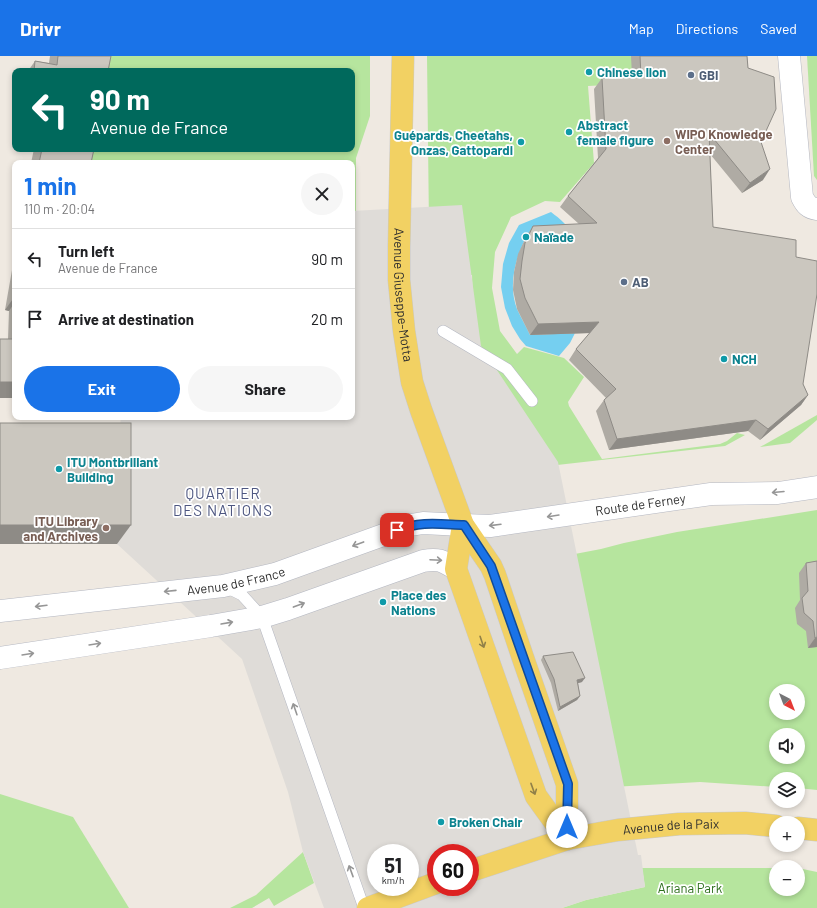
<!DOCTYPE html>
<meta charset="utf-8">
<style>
:root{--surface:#fff;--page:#f6f6f6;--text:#202124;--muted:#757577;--line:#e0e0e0;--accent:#1a73e8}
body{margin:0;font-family:Barlow,sans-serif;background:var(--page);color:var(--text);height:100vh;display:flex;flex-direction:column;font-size:15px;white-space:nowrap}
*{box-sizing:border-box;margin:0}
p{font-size:13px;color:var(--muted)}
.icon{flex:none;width:22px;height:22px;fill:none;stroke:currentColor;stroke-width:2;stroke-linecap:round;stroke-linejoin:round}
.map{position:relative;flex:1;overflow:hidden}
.side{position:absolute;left:12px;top:104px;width:343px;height:260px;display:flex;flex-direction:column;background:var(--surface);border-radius:8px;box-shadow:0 2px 6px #0003}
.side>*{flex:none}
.hud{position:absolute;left:12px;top:12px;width:343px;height:84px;border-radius:8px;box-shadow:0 2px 6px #0003;background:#00695c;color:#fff;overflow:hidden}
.needle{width:26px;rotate:138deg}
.controls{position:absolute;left:769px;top:628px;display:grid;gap:8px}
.controls a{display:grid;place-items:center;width:36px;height:36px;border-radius:50%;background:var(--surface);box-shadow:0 2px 6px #0003;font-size:20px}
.speed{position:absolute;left:367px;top:788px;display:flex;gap:8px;font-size:20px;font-weight:700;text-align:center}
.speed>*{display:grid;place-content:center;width:52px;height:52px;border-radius:50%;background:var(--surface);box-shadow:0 2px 6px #0003;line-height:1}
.speed small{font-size:10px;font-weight:400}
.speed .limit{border:6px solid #d22;background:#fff;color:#111}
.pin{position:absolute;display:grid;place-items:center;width:34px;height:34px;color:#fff;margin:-17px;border-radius:8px;box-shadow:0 2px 6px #0006}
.me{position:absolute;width:44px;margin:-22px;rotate:0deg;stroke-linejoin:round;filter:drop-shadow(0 0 3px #0008)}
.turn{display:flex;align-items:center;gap:14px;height:84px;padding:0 12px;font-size:18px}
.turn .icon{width:52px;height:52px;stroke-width:2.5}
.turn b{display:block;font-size:28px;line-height:34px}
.round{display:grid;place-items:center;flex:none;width:42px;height:42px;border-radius:21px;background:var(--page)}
.overview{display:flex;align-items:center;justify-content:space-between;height:68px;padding:0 12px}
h1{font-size:24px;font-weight:700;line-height:30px;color:var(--accent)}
.action{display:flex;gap:8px;margin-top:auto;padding:8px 12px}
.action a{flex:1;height:46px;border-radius:24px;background:var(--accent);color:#fff;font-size:16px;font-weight:700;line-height:46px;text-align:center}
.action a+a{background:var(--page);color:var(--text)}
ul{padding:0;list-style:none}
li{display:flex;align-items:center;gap:12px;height:60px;padding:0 12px;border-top:1px solid var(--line)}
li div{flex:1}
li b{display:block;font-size:15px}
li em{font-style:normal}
header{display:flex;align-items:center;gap:24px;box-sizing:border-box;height:56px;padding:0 20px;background:var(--accent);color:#fff}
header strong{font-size:19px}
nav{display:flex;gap:22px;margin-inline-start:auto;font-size:14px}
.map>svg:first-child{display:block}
.green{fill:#b6e59e;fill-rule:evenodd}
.plaza{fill:#dfdcd8;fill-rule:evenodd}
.water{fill:#75cff0}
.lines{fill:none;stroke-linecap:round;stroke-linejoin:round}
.service-casing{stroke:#b4b7c1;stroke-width:12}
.minor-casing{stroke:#b4b7c1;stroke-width:23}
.tertiary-casing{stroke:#b4b7c1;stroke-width:23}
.secondary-casing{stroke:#b4b7c1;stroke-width:23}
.primary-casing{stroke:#c9c9c9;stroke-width:23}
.service{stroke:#fff;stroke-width:11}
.minor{stroke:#fff;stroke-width:22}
.tertiary{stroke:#fff;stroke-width:22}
.secondary{stroke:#fff;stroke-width:22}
.primary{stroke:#f2d163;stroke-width:22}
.wall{fill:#afaba4}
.shaded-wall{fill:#8e8b86}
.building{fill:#cbc7bf;stroke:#8e8b86}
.oneway{stroke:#969696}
.oneway2{stroke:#908048}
.route-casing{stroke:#114b97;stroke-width:10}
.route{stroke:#1a73e8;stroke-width:7}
.culture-dot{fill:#0f9aa8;stroke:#fff;stroke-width:1.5}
.service-dot{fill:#5c6f8a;stroke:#fff;stroke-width:1.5}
.education-dot{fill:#8d6e63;stroke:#fff;stroke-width:1.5}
.labels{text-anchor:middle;stroke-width:3.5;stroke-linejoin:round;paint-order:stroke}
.culture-label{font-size:13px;font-weight:bold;fill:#0d838f;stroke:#fff;text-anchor:start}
.service-label{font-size:13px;font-weight:bold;fill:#4e5e75;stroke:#fff;text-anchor:start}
.education-label{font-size:13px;font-weight:bold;fill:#785e54;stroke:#fff;text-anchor:start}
.street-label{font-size:13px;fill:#2e2e2e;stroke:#fff}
.park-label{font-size:13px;fill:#2c6e1b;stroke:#fff}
.quarter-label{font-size:15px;letter-spacing:1px;fill:#4d5680;stroke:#fff}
</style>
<header>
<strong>Drivr</strong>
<nav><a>Map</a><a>Directions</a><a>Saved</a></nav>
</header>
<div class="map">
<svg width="817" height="852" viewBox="0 0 817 852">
<rect width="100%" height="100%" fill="#efe9e1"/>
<g class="green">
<polygon points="102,0 370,0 370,60 356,102 356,238 352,239 352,107 83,107 85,93 352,93 352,15 99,15"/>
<polygon points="427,0 660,0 646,27 588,30 594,107 560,146 545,145 511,161 495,196 492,232 500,275 517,298 524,291 564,302 584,321 568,346 569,350 602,403 720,388 727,385 737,377 745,379 725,390 513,414 500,413 473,249 472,219 445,220 430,256"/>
<polygon points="807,0 817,0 817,124 814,120"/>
<polygon points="817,359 817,364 790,387 760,391"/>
<path d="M817,454v280l-19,-2v-9h-22v8l-76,-5 -88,5 -79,-225 68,-13 23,-6 53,-11zM776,635h22v22h-22zM776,679h22v22h-22z"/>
<polygon points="0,738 73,761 129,852 0,852"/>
<polygon points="303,796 314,827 274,850 269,842 252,852 230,852 256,839"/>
<polygon points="642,812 776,812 776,833 798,833 798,812 817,816 817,852 562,852 586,844 645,831"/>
</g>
<path class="plaza" d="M462,149l19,141 77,116 80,393h3l4,32 -59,13 -24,8h-238l-21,-56 -15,-60 -46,-133 -125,-115 1,-102 3,-25h231v-206zM376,797h34v34h-34zM436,797h34v34h-34z"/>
<path class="water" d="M551,156c9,7 19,14 22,26l-47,-1c-11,23 -18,48 -9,72 4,9 9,17 13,26l45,-2 -5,10 -11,13 -33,-10 -6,-7 -8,-13 -7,-18 -4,-21 2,-23 6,-21 10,-18z"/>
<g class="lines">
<g class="service-casing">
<g id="service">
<polyline points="443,275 507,313 532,345"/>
<polyline points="226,531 242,539 262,561 364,852"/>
</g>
</g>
<g class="minor-casing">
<path id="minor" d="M789,0l13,141c4,8 7,11 15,12"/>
</g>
<g class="tertiary-casing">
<g id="tertiary">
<path id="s1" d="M463,469l27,1 221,-32 67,-1 39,-6"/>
</g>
</g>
<g class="secondary-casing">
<g id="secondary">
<path id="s2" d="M0,555l223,-25 52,-12 136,-49 12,-2 40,2"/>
<path d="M0,602l211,-32 51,-9 26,-8 135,-48c16,-3 20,0 33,8"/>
</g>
</g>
<g class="primary-casing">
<g id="primary">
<path id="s3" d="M403,0l-4,191v33l5,51 5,32 3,19 9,28 42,115 28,41 4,9 29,86 43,123v55"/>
<polyline points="463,469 456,513 536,740 567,783"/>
<polyline points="798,772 817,774"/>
<path id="s4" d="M470,815l97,-32 51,-9 61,-6 66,-1 31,3"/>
<polyline points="368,852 436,827"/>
</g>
</g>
<use href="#service" class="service"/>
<use href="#minor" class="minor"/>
<use href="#tertiary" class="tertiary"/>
<use href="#secondary" class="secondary"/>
<use href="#primary" class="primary"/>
</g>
<g class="wall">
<polygon points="50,0 111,0 108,15 28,15 35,5 49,7"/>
<polygon points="631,0 747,0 748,12 761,86 763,124 742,137 710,98 713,171 796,201 803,328 808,339 801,349 760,384 748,375 609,394 596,355 604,344 606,342 569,304 576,293 590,277 530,279 517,253 513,234 514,216 518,198 526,181 533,170 579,168 560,151 568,140 598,102 594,33 602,22 632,20"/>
<polygon points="34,93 94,93 91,107 31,107"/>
<polygon points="15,197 15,342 0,342 8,283 9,255 5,254"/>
<polygon points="817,505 817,591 808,592 806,575 797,568 795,552 800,544 799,517 806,507"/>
<polygon points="543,600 582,626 578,627 580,640 577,644 558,655 551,627 541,604"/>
</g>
<g class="shaded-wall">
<polygon points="770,113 763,124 742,137 750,127"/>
<polygon points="15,240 15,246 9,255 5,254"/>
<polygon points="599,266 591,277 530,279 538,268"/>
<rect x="0" y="326" width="15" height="16"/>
<polygon points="808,339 801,349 760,384 768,373"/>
<polygon points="756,364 748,375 609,394 617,383"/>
<polygon points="0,469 131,469 117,488 0,488"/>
<polygon points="817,581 817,591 808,592 815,582"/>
<polygon points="585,622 582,626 575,628 577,624"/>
<polygon points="580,640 577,644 558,655 560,651"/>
</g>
<g class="building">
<polygon points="58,0 111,0 108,15 34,15 35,5 57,9"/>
<polygon points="640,0 747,0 748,12 774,21 776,53 761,86 770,113 750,127 709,77 713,171 796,184 796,201 817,205 817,238 803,328 808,339 768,373 756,364 617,383 604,344 616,333 576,293 599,266 538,268 525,242 520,223 522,205 525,187 533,170 597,167 568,140 606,93 602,22 641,20"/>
<polygon points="42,93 94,93 91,107 39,107"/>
<rect x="0" y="283" width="15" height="43"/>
<rect x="0" y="367" width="131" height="102"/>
<polygon points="817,505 817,581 815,582 813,565 804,557 802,542 808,535 806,507"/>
<polygon points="573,596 585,622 577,624 580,640 560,651 554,623 543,600"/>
</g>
<defs><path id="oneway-shaft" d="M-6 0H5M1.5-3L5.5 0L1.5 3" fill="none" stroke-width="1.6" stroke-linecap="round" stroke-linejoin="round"/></defs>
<g class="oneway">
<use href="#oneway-shaft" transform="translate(778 436) rotate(175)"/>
<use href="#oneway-shaft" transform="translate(553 460) rotate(171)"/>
<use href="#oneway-shaft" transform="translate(495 469) rotate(173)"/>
<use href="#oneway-shaft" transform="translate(358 488) rotate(160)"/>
<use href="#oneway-shaft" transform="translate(436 504) rotate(3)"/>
<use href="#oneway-shaft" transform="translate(170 535) rotate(174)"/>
<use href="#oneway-shaft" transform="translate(299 549) rotate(-20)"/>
<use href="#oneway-shaft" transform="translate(41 550) rotate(173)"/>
<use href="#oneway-shaft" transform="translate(227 567) rotate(-10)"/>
<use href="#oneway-shaft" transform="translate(95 588) rotate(-9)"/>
<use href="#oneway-shaft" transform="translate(28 598) rotate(-9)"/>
<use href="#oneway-shaft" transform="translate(295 653) rotate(-109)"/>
<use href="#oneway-shaft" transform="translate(351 815) rotate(-110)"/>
</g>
<g class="oneway2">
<use href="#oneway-shaft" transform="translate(482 586) rotate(71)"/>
<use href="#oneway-shaft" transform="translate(533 733) rotate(70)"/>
</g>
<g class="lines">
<g class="route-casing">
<path id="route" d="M397,474c24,-9 41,-6 67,-5l27,41 77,218 -1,43"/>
</g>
<use href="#route" class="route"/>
</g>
<g class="culture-dot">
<circle cx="589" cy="16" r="4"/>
<circle cx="569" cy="76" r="4"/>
<circle cx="521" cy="86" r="4"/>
<circle cx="526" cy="181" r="4"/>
<circle cx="724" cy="303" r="4"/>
<circle cx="59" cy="413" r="4"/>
<circle cx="383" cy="546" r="4"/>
<circle cx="441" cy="766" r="4"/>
</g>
<g class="service-dot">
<circle cx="691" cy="19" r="4"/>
<circle cx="624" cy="226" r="4"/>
</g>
<g class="education-dot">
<circle cx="667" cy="85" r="4"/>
<circle cx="106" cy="472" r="4"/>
</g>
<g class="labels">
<g class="culture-label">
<text x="597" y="21">Chinese lion</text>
<text x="577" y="74">Abstract<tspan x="577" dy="15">female figure</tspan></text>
<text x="513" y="84" text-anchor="end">Guépards, Cheetahs,<tspan x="513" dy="15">Onzas, Gattopardi</tspan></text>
<text x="534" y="186">Naïade</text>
<text x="732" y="308">NCH</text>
<text x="67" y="411">ITU Montbrillant<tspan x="67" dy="15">Building</tspan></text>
<text x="391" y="544">Place des<tspan x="391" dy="15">Nations</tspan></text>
<text x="449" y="771">Broken Chair</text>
</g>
<g class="service-label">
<text x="699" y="24">GBI</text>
<text x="632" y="231">AB</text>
</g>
<g class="education-label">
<text x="675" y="83">WIPO Knowledge<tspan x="675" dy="15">Center</tspan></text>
<text x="98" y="470" text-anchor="end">ITU Library<tspan x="98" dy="15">and Archives</tspan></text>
</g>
<g class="street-label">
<text dy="5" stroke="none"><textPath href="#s3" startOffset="239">Avenue Giuseppe-Motta</textPath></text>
<text dy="5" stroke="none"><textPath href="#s1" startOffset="179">Route de Ferney</textPath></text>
<text dy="5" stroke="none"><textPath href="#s2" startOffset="238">Avenue de France</textPath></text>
<text dy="5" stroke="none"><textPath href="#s4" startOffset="207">Avenue de la Paix</textPath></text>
</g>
<g class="park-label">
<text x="690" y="837">Ariana Park</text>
</g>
<g class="quarter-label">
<text x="223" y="443">QUARTIER<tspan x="223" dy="17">DES NATIONS</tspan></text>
</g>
</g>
</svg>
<div class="controls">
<a><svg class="needle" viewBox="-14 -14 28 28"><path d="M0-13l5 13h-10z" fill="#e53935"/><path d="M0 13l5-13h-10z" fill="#757577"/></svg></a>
<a><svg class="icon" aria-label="sound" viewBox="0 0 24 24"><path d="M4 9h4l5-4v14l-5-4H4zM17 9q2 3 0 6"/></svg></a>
<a><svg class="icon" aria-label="layers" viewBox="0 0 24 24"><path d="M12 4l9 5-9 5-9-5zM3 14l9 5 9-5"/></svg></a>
<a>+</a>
<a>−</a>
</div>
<div class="speed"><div>51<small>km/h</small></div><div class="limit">60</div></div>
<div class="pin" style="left:397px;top:474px;background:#d93025"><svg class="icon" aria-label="arrive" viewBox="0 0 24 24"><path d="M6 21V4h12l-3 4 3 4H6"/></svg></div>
<svg class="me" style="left:567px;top:771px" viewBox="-20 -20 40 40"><circle r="19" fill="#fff"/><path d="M0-13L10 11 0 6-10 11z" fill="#1a73e8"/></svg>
<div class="hud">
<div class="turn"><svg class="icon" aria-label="left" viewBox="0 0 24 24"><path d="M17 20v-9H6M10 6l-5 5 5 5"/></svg><div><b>90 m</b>Avenue de France</div></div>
</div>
<section class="side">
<div class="overview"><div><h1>1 min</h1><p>110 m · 20:04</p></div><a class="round"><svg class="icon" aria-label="close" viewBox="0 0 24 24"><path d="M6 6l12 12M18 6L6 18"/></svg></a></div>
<ul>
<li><svg class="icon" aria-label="left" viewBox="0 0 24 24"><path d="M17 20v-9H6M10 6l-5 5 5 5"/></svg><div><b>Turn left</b><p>Avenue de France</p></div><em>90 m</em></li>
<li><svg class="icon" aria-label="arrive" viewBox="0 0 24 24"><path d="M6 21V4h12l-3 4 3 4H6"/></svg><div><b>Arrive at destination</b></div><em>20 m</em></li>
</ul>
<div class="action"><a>Exit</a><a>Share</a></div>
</section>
</div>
